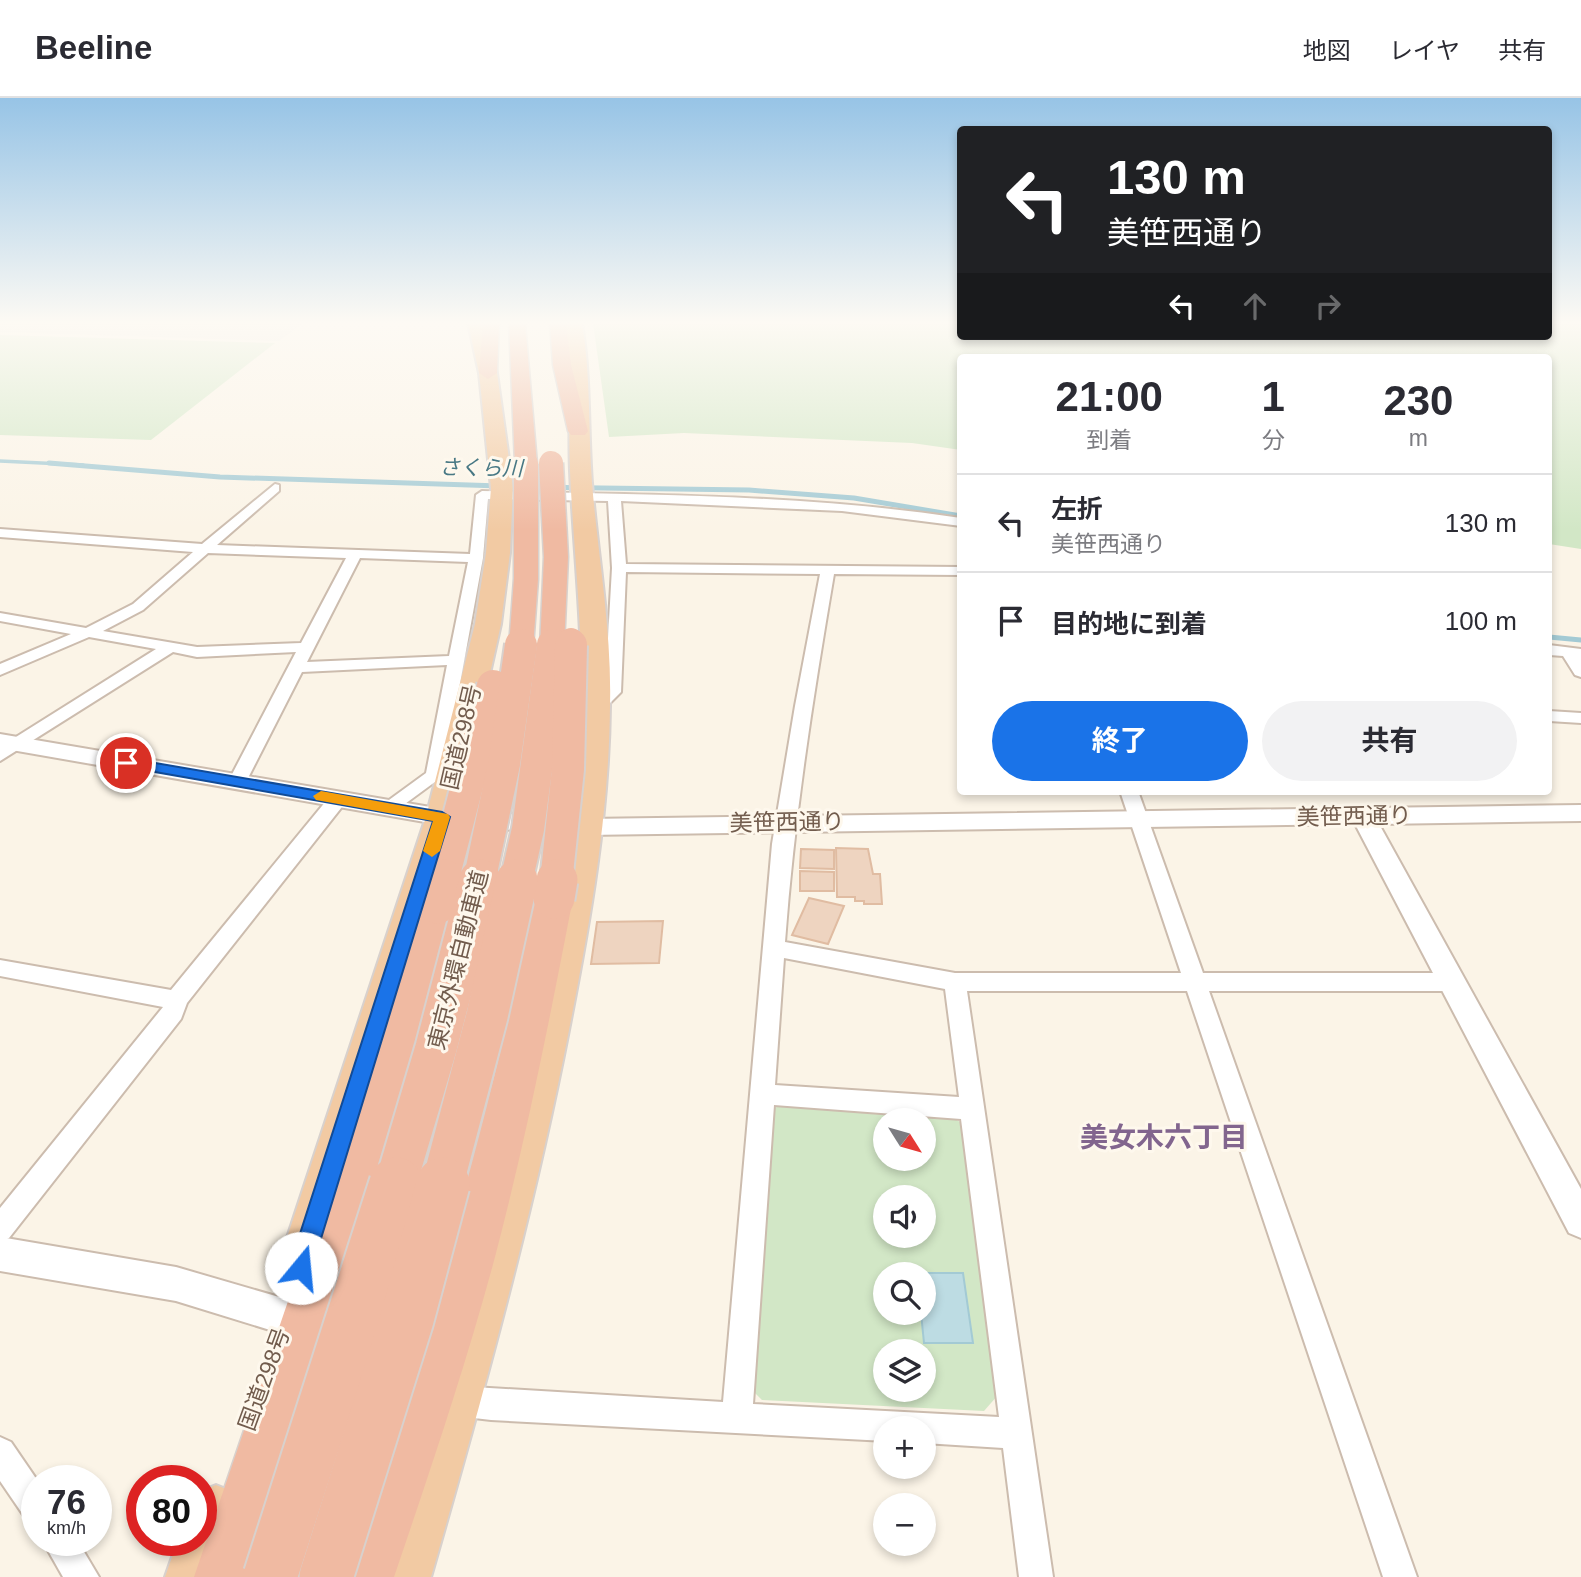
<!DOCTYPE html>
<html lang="ja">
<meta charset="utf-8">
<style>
:root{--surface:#fff;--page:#f2f2f3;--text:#2b2b33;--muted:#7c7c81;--line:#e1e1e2;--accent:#1a73e8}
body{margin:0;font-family:Arial,"Noto Sans JP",sans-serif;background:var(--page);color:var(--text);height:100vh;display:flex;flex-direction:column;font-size:26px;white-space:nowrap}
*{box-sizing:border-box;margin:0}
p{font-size:23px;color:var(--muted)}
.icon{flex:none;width:38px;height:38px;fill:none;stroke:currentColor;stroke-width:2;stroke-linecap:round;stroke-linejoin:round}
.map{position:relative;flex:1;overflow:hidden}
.details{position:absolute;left:957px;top:256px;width:595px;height:441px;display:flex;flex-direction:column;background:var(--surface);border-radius:7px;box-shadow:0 4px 10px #0003}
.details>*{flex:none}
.banner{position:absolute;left:957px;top:28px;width:595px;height:214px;border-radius:7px;box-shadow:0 4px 10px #0003;background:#202124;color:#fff;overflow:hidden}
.needle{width:46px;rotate:127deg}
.fabs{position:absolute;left:873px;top:1010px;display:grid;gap:14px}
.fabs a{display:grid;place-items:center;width:63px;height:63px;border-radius:50%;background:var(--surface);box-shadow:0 4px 10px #0003;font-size:35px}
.speed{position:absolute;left:21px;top:1367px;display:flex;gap:14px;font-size:35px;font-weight:700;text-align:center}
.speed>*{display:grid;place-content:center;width:91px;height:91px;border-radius:50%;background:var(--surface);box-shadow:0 4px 10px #0003;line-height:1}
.speed small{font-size:18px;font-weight:400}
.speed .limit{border:10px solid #d22;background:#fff;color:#111}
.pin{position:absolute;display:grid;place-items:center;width:60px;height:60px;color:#fff;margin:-30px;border:4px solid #fff;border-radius:50%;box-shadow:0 2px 7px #0007}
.me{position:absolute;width:77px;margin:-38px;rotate:17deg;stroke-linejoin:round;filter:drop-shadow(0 0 5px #0008)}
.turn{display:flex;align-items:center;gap:24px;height:147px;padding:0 35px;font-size:32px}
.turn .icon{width:91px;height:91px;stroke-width:2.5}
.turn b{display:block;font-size:49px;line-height:60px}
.lanes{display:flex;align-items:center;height:66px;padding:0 35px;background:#0003;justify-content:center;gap:35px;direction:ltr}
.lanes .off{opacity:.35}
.eta{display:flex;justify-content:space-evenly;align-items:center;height:119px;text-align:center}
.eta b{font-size:42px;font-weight:700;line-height:49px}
.button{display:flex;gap:14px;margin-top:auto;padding:14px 35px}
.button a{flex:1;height:80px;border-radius:42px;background:var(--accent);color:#fff;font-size:28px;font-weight:700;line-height:80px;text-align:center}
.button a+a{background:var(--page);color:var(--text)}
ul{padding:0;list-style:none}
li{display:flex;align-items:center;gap:21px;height:98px;padding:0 35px;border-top:2px solid var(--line)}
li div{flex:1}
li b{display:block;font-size:26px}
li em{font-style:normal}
header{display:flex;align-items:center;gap:42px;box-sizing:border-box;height:98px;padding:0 35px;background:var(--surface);border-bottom:2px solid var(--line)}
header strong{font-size:33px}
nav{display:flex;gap:38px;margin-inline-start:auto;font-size:24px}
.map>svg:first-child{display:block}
.industrial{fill:#ebe6e0}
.green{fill:#d2e7c6;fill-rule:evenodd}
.water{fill:#bddce3;stroke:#a3cad4;stroke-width:2}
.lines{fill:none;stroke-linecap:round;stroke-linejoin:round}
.stream-far1{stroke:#a3cad4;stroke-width:3.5}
.stream{stroke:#a3cad4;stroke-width:5}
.building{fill:#eed4c0;stroke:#e0bca2;stroke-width:2}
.minor-casing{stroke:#ccbcae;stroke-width:4}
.tertiary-casing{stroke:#ccbcae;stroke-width:4}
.trunk-casing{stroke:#d8d1cd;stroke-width:4}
.motorway-casing{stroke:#d8d1cd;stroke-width:3}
.minor{fill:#fff;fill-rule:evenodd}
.tertiary{fill:#fff;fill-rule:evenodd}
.trunk{fill:#f2caa3;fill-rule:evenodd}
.motorway{fill:#f0baa2;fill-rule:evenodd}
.motorway-bridge-far4-casing{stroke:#d8d1cd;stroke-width:21;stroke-linecap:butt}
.motorway-bridge-far3-casing{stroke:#d8d1cd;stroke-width:27;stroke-linecap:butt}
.motorway-bridge-far2-casing{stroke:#d8d1cd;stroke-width:36;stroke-linecap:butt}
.motorway-bridge-far1-casing{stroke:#d8d1cd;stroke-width:45;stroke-linecap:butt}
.motorway-bridge-casing{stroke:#d8d1cd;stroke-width:57;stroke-linecap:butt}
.motorway-bridge-far4{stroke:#f0baa2;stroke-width:19}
.motorway-bridge-far3{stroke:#f0baa2;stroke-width:24}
.motorway-bridge-far2{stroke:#f0baa2;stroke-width:32}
.motorway-bridge-far1{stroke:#f0baa2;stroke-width:41}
.motorway-bridge{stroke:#f0baa2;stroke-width:53}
.route{fill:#1a73e8;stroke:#114b97;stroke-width:2}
.slow{fill:#f59e0b}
.labels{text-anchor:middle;stroke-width:6;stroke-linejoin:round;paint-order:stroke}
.far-water-label{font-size:21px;font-style:italic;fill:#487884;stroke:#fef8ed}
.street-label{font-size:23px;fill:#725c4d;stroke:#fef8ed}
.near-neighbourhood-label{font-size:28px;font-weight:bold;fill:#82658e;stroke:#fef8ed}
</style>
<header>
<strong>Beeline</strong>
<nav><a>地図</a><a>レイヤ</a><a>共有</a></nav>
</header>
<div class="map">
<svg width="1581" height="1479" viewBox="0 0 1581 1479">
<rect width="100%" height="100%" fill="#fbf4e7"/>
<polygon class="industrial" points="0,225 303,225 279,243 0,234"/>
<g class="green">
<polygon points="593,225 961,225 961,238 1549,238 1549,225 1581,225 1581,451 1549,446 1549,259 961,259 961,352 912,345 684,335 609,339"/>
<polygon points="0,237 275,245 151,342 0,337"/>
<path d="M782,1005l169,14 11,6 36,272 -14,16 -222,-11 -14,-14 26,-277zM886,1022h38v38h-38zM886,1099h38v39h-38zM886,1176h38v38h-38zM886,1253h38v39h-38z"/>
</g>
<polygon class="water" points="918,1175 963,1175 973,1245 924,1245 921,1215 924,1214 924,1176"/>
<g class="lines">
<polyline class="stream-far1" points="0,363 83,367"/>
<g class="stream">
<polyline points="49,365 220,379 500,388"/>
<polyline points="529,389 749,392 854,400 961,418"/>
<polyline points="1549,539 1581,542"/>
</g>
</g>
<g class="building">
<polygon points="836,750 868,751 873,776 880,776 882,806 864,806 864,803 855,803 855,799 837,799"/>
<polygon points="801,751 834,752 834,771 800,770"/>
<polygon points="800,773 834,774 834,793 800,793"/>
<polygon points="809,800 844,808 828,846 792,837"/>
<polygon points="663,823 659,865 591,866 597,824"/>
</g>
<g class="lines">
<g class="minor-casing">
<g id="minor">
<path d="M275,386l4,1v6l-62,54 253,9 6,-59 6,-4c160,4 320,3 479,27v8l-119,-15 -221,-10 5,63 335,3v8l-127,-1c-21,123 -40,244 -49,368l170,31h226l-61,-182h18l65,182h249l8,3 3,6 -3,6 -8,3h-243l208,586h-34l-196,-586h-220l86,586h-34l-16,-129 -79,-5v-15h-38v13l-395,-21 -34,-4 -11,-4 -4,-11 4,-11 11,-4 266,16 49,-558 23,-138 25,-132 -194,-2 -5,120 -19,19 -6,1 -8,-5 17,-16 7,-123 -4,-67 -120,-2 -5,59 -40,218 -49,36h-14l-2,-4 48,-35 21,-108 -145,7 -56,110 -9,6 -9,-6 68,-130 -99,5 -24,-5 -173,109v-14l156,-98 -67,-12 -89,38v-11l71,-30 -71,-13v-8l86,15 47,-24 60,-52 -193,-15v-8l202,15zM208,455l138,5 -45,85 -104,4 -94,-16 40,-21zM360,460l108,4 -19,94 -142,6zM784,860l161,31 14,108 -184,-12zM774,1007l187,14 38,298 -246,-13z"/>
<polygon points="1549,547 1581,551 1581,579 1575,577 1563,558 1549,557"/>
<polygon points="1549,613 1581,615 1581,625 1549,623"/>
<polygon points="338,695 345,697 347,701 345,705 187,905 181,921 9,1140 0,1144 0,1110 163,909 0,878 0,862 171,892 331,697"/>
<polygon points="0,1339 11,1344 37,1382 37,1426 26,1421 0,1383"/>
<polygon points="42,1442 77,1442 99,1479 63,1479"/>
</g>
</g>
<g class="tertiary-casing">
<g id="tertiary">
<polygon points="0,636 442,711 586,721 1581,707 1581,723 1379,726 1581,1091 1581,1140 1569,1135 1355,726 586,737 442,727 0,650"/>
<polygon points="0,1139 176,1169 286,1201 299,1206 304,1219 299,1232 286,1237 176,1203 0,1173"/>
</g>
</g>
<g class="trunk-casing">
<g id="trunk">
<polygon points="468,225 484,225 497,275 513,390 510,455 501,526 458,719 323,1176 316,1193 299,1199 282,1193 275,1176 426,719 475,526 486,455 491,390 479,275"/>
<path d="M566,225h16c9,53 6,106 10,160 6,74 20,148 18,223 -1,109 -20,217 -41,324 -36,185 -86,366 -138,547h-58c58,-180 113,-360 156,-545 21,-96 43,-193 50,-291 7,-91 -5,-180 -9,-270 -2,-50 2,-99 -4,-148z"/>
<polygon points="216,1387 236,1395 244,1415 223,1479 165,1479 178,1442 201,1442 201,1393"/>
</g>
</g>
<g class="motorway-casing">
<g id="motorway">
<polygon points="483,225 499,225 497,275 488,281 479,275"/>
<polygon points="509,225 525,225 537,366 534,371 518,371 515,366"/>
<polygon points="550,225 566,225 571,267 588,333 585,337 571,337 568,333 553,267"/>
<path d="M554,787l13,4 6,9c-23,120 -47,241 -78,359 -29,108 -65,214 -101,320h-60c38,-106 78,-212 111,-320 36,-118 64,-238 90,-359l6,-9z"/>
<polygon points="437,791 450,795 456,805 390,1039 254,1479 194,1479 344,1039 418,805 424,795"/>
</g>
</g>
<use href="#minor" class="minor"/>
<use href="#tertiary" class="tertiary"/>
<use href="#trunk" class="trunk"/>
<use href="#motorway" class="motorway"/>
<g class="motorway-bridge-far4-casing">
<polyline id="motorway-bridge-far4" points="551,364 551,367"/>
</g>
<g class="motorway-bridge-far3-casing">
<g id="motorway-bridge-far3">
<polyline points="551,365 556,459 552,549"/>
<polyline points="571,542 571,549"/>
<polyline points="521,549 526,481 526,366"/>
</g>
</g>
<g class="motorway-bridge-far2-casing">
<g id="motorway-bridge-far2">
<polyline points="442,784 493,588"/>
<polyline points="479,784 504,666 521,547"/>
<polyline points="516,784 528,731 553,547"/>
<polyline points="556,784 568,671 571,547"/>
</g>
</g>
<g class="motorway-bridge-far1-casing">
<g id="motorway-bridge-far1">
<polyline points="554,800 557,782"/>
<polyline points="437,805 443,782"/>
<polyline points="395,1088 436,950 480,782"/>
<polyline points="442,1088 487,918 517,782"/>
</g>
</g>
<g class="motorway-bridge-casing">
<g id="motorway-bridge">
<polyline points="270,1479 396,1086"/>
<polyline points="326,1479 407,1221 443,1086"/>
</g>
</g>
<use href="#motorway-bridge-far4" class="motorway-bridge-far4"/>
<use href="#motorway-bridge-far3" class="motorway-bridge-far3"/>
<use href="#motorway-bridge-far2" class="motorway-bridge-far2"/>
<use href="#motorway-bridge-far1" class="motorway-bridge-far1"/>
<use href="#motorway-bridge" class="motorway-bridge"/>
</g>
<linearGradient id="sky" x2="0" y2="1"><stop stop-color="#97c4e6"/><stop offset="0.52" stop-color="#fdfaf4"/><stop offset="1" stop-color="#fdfaf4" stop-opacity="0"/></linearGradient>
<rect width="1581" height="432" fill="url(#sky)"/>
<polygon class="route" points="126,660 442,714 450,719 312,1170 309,1177 301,1181 293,1177 289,1170 433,723 121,668 119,665 121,662"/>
<polygon class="slow" points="321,693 448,716 450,719 440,753 432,759 423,753 433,723 316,702 313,698"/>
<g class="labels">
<g class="far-water-label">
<text transform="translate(481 370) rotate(1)" y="7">さくら川</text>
</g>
<g class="street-label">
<text transform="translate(461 639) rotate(-77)" y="8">国道298号</text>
<text transform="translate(1354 718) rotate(-1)" y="8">美笹西通り</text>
<text transform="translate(787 724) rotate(-1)" y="8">美笹西通り</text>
<text transform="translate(458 862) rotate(-76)" y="8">東京外環自動車道</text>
<text transform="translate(264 1281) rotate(-70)" y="8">国道298号</text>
</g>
<g class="near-neighbourhood-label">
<text x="1164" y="1049">美女木六丁目</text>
</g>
</g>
</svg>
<div class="fabs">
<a><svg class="needle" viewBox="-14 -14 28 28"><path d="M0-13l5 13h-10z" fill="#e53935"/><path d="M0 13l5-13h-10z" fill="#7c7c81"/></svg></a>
<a><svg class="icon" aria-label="sound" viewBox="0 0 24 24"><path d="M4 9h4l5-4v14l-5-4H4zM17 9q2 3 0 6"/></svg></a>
<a><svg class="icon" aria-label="search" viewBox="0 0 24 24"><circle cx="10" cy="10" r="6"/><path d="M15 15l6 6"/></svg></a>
<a><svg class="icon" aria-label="layers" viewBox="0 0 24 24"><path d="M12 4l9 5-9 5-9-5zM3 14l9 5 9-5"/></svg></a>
<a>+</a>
<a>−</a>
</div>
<div class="speed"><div>76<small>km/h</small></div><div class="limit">80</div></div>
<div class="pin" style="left:126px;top:665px;background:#d93025"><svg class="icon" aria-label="arrive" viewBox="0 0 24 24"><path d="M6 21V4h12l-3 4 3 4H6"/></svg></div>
<svg class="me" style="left:301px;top:1170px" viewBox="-20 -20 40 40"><circle r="19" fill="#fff"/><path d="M0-13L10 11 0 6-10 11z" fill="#1a73e8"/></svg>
<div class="banner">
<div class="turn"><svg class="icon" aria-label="left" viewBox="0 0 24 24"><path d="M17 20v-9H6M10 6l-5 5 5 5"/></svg><div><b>130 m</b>美笹西通り</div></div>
<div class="lanes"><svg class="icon" aria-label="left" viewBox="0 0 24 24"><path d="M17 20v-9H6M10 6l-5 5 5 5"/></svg><svg class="icon off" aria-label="ahead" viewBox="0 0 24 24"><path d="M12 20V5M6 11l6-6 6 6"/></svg><svg class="icon off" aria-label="right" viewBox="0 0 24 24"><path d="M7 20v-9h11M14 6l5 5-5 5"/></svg></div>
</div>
<section class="details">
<div class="eta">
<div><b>21:00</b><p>到着</p></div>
<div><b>1</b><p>分</p></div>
<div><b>230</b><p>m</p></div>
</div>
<ul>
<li><svg class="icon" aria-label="left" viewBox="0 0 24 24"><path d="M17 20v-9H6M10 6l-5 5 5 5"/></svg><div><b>左折</b><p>美笹西通り</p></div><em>130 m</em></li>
<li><svg class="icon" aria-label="arrive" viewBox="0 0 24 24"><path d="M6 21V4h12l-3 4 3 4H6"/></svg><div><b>目的地に到着</b></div><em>100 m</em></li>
</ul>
<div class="button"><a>終了</a><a>共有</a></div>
</section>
</div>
